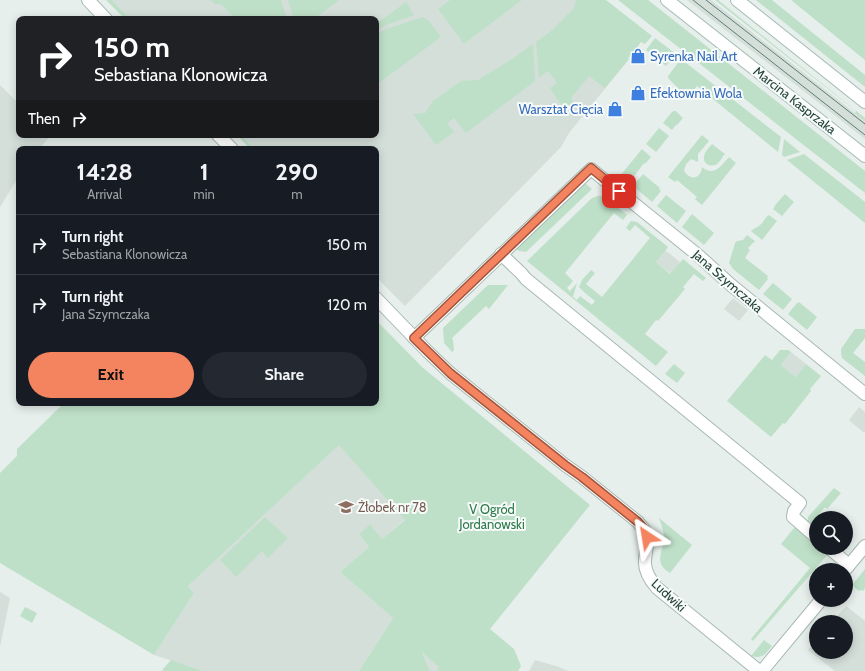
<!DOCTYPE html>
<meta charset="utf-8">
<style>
:root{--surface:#171b24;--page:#242831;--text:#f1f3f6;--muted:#9ea1a6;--line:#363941;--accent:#f4845f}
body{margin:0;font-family:Cabin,sans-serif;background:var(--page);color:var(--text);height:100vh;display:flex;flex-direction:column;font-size:15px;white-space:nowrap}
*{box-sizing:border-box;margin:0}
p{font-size:13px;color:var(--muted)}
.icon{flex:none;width:22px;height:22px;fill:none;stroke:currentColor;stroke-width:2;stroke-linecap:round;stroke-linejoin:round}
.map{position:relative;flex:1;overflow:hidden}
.drawer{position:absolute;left:16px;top:146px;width:363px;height:260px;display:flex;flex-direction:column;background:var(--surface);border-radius:8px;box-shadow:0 2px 10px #0003}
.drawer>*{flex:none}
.hud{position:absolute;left:16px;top:16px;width:363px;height:122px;border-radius:8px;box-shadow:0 2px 10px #0003;background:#202124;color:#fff;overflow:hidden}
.controls{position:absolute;left:809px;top:511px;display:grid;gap:8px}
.controls a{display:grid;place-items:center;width:44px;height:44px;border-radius:50%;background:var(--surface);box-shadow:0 2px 10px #0003;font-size:20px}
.pin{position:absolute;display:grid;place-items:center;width:34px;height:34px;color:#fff;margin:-17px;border-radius:8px;box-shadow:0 2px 6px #0006}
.me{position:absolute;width:44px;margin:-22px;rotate:327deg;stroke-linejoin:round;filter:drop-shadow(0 0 3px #0008)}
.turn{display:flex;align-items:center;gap:14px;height:84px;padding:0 12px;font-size:18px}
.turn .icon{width:52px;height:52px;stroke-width:2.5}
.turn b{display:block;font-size:28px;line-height:34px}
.then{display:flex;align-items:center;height:38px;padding:0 12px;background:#0003;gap:8px;font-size:15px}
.eta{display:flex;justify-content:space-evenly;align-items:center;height:68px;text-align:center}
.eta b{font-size:24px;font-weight:700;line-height:28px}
.action{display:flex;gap:8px;margin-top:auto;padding:8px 12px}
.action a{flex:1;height:46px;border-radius:24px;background:var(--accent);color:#111;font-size:16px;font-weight:700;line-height:46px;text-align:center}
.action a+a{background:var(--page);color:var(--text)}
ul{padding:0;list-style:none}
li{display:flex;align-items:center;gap:12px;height:60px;padding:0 12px;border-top:1px solid var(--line)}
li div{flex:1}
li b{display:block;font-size:15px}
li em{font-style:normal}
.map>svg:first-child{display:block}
.built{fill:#d4dfda}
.green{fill:#bfe0c8}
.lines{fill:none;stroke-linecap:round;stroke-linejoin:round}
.street-casing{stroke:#a8b8b2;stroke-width:14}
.secondary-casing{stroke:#a4bbb3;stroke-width:14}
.street{stroke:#fff;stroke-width:12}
.secondary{stroke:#fff;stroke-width:12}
.tram{stroke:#5f7d75;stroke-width:1}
.route-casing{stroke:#9f563e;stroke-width:10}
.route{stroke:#f4845f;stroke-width:7}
.labels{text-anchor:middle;stroke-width:4;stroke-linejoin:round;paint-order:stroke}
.shop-label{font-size:13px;fill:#366cbe;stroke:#f7fbf9;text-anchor:start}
.street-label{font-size:13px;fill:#24423a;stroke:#f7fbf9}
.education-label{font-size:13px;fill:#785e54;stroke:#f7fbf9;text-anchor:start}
.park-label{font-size:13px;fill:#2d7a4b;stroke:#f7fbf9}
</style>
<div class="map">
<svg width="865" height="671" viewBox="0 0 865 671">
<rect width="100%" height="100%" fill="#e6efeb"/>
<g class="built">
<polygon points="112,0 585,0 639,45 628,58 629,59 569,133 561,147 405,306 376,277 376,149 255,149 241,135 376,135 376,19 130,19"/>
<polygon points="687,0 711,0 865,121 865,139"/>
<polygon points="0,85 19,104 19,135 51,135 39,149 19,149 19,176 0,207"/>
<polygon points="665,250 680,262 671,274 656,262"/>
<polygon points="733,298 748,310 739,321 724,309"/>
<polygon points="791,352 806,364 796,377 781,365"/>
<polygon points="859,407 865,412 865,431 864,433 849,420"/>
<polygon points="344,440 423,504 382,539 369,525 359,534 369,547 340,572 393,618 359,671 203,671 154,655 194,593 188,586"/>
<polygon points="0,592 10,598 0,647"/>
<polygon points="846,606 865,621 865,671 835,671 808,650 816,641 816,652 846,652 846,622 832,622"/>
<polygon points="417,639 420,642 453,671 430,671"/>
<polygon points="535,660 556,666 569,671 529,671"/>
</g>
<g class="green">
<polygon points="106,0 112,0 130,19 125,19"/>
<polygon points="211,0 281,0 287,19 235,19 221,4 214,4"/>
<polygon points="288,0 339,0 314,19 294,19"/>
<polygon points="450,0 522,0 464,44 438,9"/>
<polygon points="576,0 606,0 652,36 645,44 641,42 628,58 629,59 605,88 589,76 571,98 574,103 566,112 550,88 557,83 548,71 539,78 536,42 551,31 574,8"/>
<polygon points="618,0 648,0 865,171 865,193"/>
<polygon points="715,0 718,0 865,118 865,121 855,113 856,111"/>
<polygon points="756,0 772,0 865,75 865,87"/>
<polygon points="791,0 865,0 865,60"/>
<polygon points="406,2 414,15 384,26 376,30 376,24"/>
<polygon points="423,17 429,21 441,37 376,85 376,35 386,29"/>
<polygon points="655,38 676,54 666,66 646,50"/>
<polygon points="533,44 535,81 466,133 454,118 447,123 454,132 436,145 413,114 425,113 433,101 461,81 478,80 512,59"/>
<polygon points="681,59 781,137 778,152 697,86 690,94 685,96 679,91 676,86 668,78 668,76"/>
<polygon points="674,111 676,111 683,118 677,125 676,125 672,130 663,123 672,112"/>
<polygon points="659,128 669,136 656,152 646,144"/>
<polygon points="237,135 241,135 255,149 250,149"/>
<path d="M702,135l7,6 -11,13v8l-7,-3 -5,5 -2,7c6,10 17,8 18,-4 12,10 19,-1 27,-10l7,6 -34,42 -7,-6 2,-2 -20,-17 -2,2 -7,-5z"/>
<polygon points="784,139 800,152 784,157 782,155"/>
<path d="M712,144l13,10c-3,3 -5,8 -8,10 -6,4 -14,0 -13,-7 0,-5 5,-9 8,-13z"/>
<polygon points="642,149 651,157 645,164 644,163 629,183 620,176"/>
<polygon points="804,154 865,202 865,223 787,160"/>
<polygon points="643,174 660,188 659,189 661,191 652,202 633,186"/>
<polygon points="585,183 592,189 526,252 519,251 515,248"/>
<polygon points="785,194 794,202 782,216 773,209 776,204"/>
<polygon points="666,195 686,211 677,223 657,206"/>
<polygon points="598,196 604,196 627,215 623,220 614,213 565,273 573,281 567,288 570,291 577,283 573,297 577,300 580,296 592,305 595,301 584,292 579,287 582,280 591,270 595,273 586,284 602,297 650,238 635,225 630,231 626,228 631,221 637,222 668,247 656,262 670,274 683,259 706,278 703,281 694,274 683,287 685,289 658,321 656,320 645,334 668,352 656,366 527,261 592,198"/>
<polygon points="692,214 714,233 704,245 682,227"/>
<path d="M769,215l8,6 -15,19 -11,-9c3,-3 6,-3 9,-6 4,-3 5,-8 9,-10z"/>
<polygon points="747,235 755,241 748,248 750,250 745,258 768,276 767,278 768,279 759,290 733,269 729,263 735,243 737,241 743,240"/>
<polygon points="773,283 792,299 783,310 763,294"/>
<polygon points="488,285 508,285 489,309 486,306 452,338 453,340 454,350 452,352 444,343 443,328"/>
<polygon points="799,302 817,317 807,330 788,314 797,303 798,303"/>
<polygon points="376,320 422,367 590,505 490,629 514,649 521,666 518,671 437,671 439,667 422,652 430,671 359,671 393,618 340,572 369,547 359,534 370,524 382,539 405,520 339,445 188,586 194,593 154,655 0,563 0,473 17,456 17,449 64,403 376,403"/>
<polygon points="855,329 865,329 865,338 853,353 865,362 865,376 842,358 841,353 841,349"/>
<polygon points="780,350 788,350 791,352 781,365 796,377 806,364 821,376 810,389 811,391 785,424 783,423 771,437 727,401 765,355 772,360"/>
<polygon points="674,364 685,373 677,383 665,374"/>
<polygon points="834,488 841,493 827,509 825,507 814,520 816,522 816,527 808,521 808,517"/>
<polygon points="265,517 288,538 268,558 262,551 236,577 220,560"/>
<path d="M659,518l33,27 -22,28c-3,-2 -6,-4 -8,-7 -5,-8 2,-20 2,-29 0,-6 -3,-13 -5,-19z"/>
<polygon points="794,528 797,528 816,544 816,548 820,548 828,554 753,641 751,639 810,568 781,544"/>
<polygon points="865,569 865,588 863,591 861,590 859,591 854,587 853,584"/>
<polygon points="25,607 37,613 32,623 20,616"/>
<path d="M764,640l8,6c-7,9 -10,13 -21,10z"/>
<polygon points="171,660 203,671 162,671 163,669"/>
</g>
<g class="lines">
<g class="street-casing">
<g id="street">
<polyline points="88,0 106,19"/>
<polyline points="218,135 232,149"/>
<polyline points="501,254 521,273 526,279 800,503 794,511 793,517 816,537"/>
<path d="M376,298l52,54 22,21 115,92 17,12 56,45c2,3 6,6 7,10 4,9 1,18 0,28 -1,10 5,20 12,28l102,83"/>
<polyline points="414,338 591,169 699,256 731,285 865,394"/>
<polyline points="829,548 849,565"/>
<polyline points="845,570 865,546"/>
<polyline points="762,671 821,600"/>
</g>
</g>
<g class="secondary-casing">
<g id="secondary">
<polyline points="667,0 865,156"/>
<polyline points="737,0 865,102"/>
</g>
</g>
<use href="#street" class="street"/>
<use href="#secondary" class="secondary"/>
<g class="tram">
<polyline points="693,0 865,135"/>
<polyline points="706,0 865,124"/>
</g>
</g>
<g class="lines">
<g class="route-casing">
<polyline id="route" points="619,191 591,168 414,338 450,373 565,465 582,477 638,522 645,530 647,537"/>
</g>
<use href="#route" class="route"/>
</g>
<defs>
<g id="shop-bare" transform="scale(1.2)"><path d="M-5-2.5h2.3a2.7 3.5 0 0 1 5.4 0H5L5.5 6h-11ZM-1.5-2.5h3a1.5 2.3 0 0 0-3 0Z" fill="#3f7fe0" stroke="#f7fbf9" stroke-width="2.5" paint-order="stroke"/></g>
<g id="school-bare" transform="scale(1.2)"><path d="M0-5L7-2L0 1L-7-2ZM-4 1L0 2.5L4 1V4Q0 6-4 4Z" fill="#8d6e63" stroke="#f7fbf9" stroke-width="2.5" paint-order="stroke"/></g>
</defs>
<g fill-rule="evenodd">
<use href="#shop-bare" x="638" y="56"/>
<use href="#shop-bare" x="638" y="93"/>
<use href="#shop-bare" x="615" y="109"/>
<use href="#school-bare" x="346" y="507"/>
</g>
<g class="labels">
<g class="shop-label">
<text x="650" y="61">Syrenka Nail Art</text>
<text x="650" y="98">Efektownia Wola</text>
<text x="603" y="114" text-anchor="end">Warsztat Cięcia</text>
</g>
<g class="street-label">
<text transform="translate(795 100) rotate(38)" y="5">Marcina Kasprzaka</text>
<text transform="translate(728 281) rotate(41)" y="5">Jana Szymczaka</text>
<text transform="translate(669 595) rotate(43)" y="5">Ludwiki</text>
</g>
<g class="education-label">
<text x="358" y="512">Żłobek nr 78</text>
</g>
<g class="park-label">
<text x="492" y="514">V Ogród<tspan x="492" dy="15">Jordanowski</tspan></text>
</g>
</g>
</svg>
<div class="controls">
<a><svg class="icon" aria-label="search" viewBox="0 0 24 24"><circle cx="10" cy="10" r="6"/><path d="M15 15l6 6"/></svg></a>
<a>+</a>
<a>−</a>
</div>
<div class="pin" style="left:619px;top:191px;background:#d93025"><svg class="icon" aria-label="arrive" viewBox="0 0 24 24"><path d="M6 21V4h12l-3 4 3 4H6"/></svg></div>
<svg class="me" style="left:647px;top:537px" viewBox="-20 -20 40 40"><path d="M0-17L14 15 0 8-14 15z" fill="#f4845f" stroke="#fff" stroke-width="4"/></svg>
<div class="hud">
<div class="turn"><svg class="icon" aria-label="right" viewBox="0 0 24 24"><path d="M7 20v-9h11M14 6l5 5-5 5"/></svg><div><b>150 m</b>Sebastiana Klonowicza</div></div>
<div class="then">Then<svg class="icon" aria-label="right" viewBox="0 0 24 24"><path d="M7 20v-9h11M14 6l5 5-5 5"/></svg></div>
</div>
<section class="drawer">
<div class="eta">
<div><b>14:28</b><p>Arrival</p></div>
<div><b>1</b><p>min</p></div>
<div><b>290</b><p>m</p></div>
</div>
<ul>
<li><svg class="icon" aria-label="right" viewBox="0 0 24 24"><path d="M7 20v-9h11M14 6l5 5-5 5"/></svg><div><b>Turn right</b><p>Sebastiana Klonowicza</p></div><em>150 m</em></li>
<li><svg class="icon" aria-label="right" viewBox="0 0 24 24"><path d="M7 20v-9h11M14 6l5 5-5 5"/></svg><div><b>Turn right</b><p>Jana Szymczaka</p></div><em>120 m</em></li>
</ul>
<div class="action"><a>Exit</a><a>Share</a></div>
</section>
</div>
